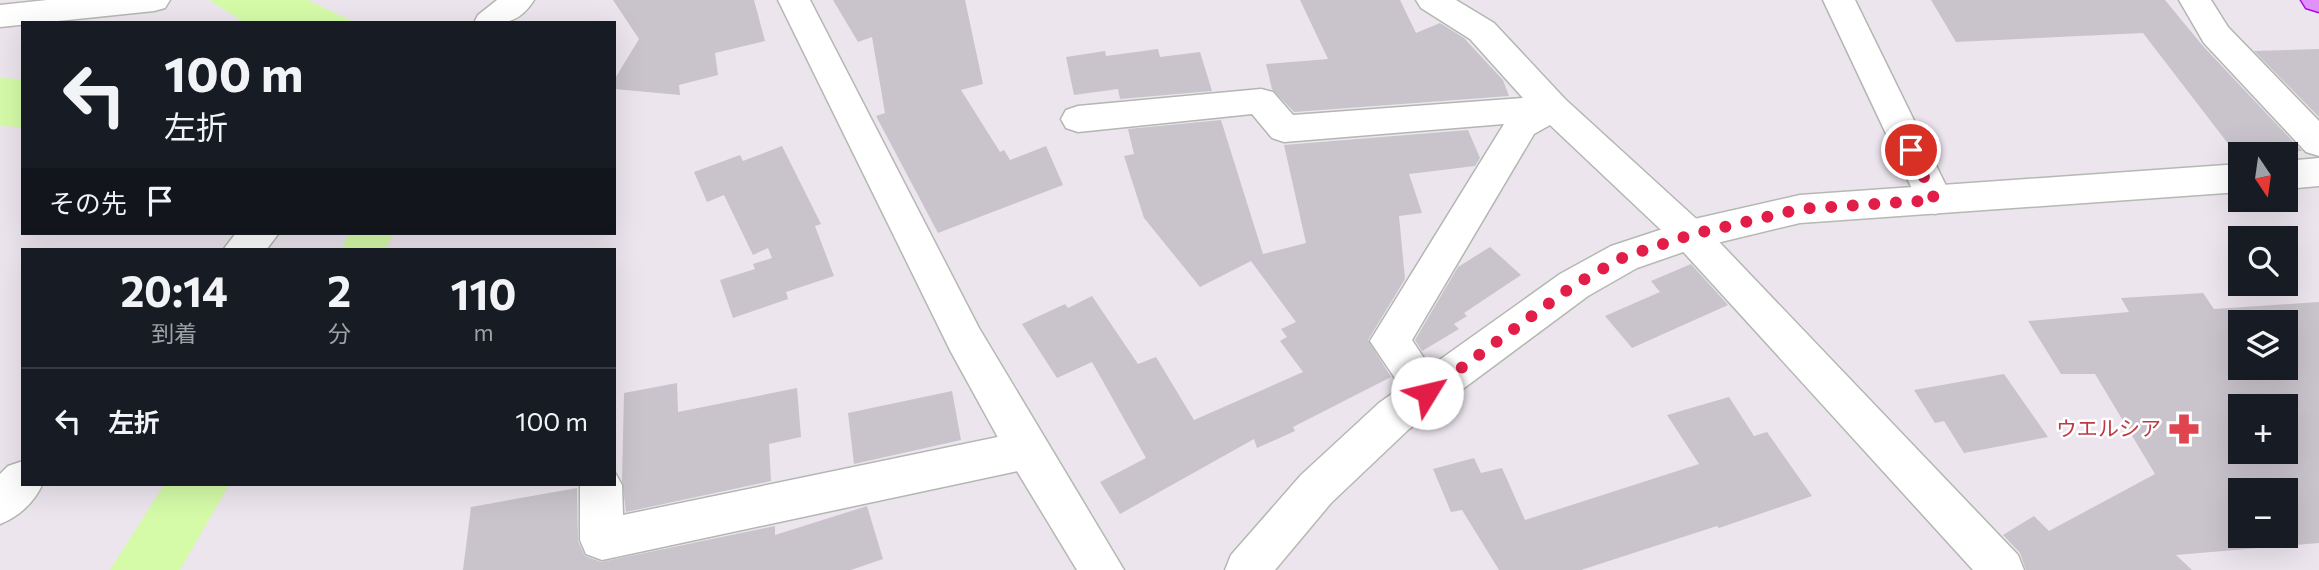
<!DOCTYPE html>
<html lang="ja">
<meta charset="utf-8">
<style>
:root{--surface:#171b24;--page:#242831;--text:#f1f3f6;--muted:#9ea1a6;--line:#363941}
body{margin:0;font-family:Commissioner,"Noto Sans JP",sans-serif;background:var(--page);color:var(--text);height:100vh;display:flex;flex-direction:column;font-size:26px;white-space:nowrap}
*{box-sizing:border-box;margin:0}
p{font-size:23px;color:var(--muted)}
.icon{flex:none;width:38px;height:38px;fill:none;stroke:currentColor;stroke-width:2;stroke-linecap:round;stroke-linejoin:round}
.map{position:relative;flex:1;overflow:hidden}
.side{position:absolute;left:21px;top:248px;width:595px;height:238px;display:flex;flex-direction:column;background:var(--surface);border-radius:0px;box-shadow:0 7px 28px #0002}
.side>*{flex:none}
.banner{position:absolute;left:21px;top:21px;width:595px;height:214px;border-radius:0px;box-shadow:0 7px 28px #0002;background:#171b24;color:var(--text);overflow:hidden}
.needle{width:46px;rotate:167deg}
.buttons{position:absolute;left:2228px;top:142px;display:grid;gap:14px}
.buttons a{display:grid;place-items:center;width:70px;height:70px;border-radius:0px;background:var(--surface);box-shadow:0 7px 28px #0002;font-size:35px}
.pin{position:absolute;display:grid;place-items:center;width:60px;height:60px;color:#fff;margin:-30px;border:4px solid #fff;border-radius:50%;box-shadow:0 2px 7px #0007}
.me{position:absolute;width:77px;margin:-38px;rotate:54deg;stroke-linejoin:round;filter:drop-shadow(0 0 5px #0008)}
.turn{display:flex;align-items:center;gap:24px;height:147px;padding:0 28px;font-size:32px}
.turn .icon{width:91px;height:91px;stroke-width:2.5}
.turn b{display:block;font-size:49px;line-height:60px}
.then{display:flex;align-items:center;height:66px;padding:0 28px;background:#0003;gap:14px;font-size:26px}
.eta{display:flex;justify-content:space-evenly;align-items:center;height:119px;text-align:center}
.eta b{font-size:42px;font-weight:700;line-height:49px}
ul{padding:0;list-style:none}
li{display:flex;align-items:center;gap:21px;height:105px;padding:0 28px;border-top:2px solid var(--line)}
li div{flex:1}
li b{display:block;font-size:26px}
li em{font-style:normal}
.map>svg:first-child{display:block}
.water{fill:#d5fba8}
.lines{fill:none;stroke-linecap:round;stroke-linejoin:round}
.river{fill:#d5fba8;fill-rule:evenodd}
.building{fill:#c9c3cc;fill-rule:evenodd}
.street-casing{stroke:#b2b7b0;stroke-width:3}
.secondary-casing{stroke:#b4b9b1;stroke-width:3}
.highway-casing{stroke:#aa0ae9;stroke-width:3}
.street{fill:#fff;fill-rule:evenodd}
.secondary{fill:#fff;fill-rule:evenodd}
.highway{fill:#e192f8;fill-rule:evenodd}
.route{stroke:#e11d48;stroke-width:12;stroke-dasharray:0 21.6}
.labels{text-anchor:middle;stroke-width:5;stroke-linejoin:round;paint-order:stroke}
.health-label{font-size:21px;fill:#be3a42;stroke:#fff;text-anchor:end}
</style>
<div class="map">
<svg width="2319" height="570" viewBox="0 0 2319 570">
<rect width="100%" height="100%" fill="#ece5ee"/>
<g class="water">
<polygon points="209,0 308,0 356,23 245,23"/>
<polygon points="349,233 394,233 385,250 341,250"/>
<polygon points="164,485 229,485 180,570 110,570"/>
</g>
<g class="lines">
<polygon class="river" points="0,78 23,79 23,127 0,126"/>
</g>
<g class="building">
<polygon points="613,0 754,0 765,41 715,53 718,75 679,85 680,95 614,89 614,80 639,39"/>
<polygon points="833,0 965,0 983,84 961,90 1000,152 1004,150 1010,160 1046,146 1063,185 938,233 876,116 885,113 872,37 858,42"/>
<polygon points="1300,0 1400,0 1416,33 1440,23 1464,38 1503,80 1509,96 1294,112 1272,89 1266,64 1328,59"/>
<polygon points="1931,0 2165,0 2202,45 2302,151 2236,154 2143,33 1956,42"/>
<polygon points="1158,49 1160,57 1200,52 1212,91 1120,99 1118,89 1074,95 1066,57 1105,51 1106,56"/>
<polygon points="2319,49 2319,117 2254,51"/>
<polygon points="1221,120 1263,254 1306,243 1284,145 1468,130 1480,158 1475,166 1409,174 1422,213 1399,216 1405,279 1368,340 1391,377 1293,427 1295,431 1257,448 1254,439 1120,514 1100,482 1146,458 1092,362 1057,378 1022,324 1065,304 1068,308 1092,296 1138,364 1156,357 1194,420 1303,372 1280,341 1287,337 1281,329 1296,322 1251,261 1200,287 1144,218 1124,156 1134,154 1128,129"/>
<polygon points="782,146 821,224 815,226 834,276 786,292 788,299 733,318 720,280 755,269 753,264 772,258 768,248 753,255 724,195 707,202 694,172 740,155 743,161"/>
<polygon points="1490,247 1521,275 1464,313 1467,316 1454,324 1459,329 1422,351 1415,340 1458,267"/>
<polygon points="1691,264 1728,305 1632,348 1605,316 1660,292 1651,281"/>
<path d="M2203,293l11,16 105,-7v241l-143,12 16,15h-166l-6,-17 -17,-18 31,-19 15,15 106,-57 -60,-100h-34l-33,-53 101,-9 -8,-14zM2240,322h46v46h-46zM2240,406h46v46h-46zM2240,490h46v46h-46z"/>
<polygon points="2004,374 2048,437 1964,453 1944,421 1935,423 1914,390"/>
<polygon points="677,383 678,412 797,388 801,437 769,444 771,481 626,512 622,480 624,393"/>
<polygon points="952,391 961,440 854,464 848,413"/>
<polygon points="1729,397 1754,436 1767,432 1812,496 1719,528 1717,526 1581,570 1499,570 1462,510 1451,512 1433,469 1474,458 1481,473 1502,468 1525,520 1699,464 1667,415"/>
<polygon points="577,488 578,541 585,556 601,562 775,526 775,535 867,506 883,559 851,570 463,570 471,507"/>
</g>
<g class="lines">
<g class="street-casing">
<g id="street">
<path d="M497,0h37c-16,26 -33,23 -60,23l4,-8z"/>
<polygon points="1416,0 1456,0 1494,23 1565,99 1703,225 2018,555 2024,570 1973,570 1677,245 1550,125 1534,134 1412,340 1447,393 1441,405 1427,411 1413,405 1370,341 1504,124 1284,142 1272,138 1252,114 1078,132 1066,128 1061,119 1066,110 1078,106 1261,89 1273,92 1293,115 1523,98 1470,39 1421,8"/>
<polygon points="1823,0 1855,0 1953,200 1948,210 1935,214 1922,210"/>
<polygon points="2179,0 2211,0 2228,27 2319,121 2319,156 2306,152 2204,43"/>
<polygon points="236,233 279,233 266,250 223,250"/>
<polygon points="1027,431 1042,437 1048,450 1042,463 1027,469 602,560 586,554 580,540 580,485 614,485 614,471 622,485 623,515"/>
<path d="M23,461v24h19c-8,18 -24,32 -42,39v-50l8,-8z"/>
</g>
</g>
<g class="secondary-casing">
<g id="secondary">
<polygon points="47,0 170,0 165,8 154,11 0,27 0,5"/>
<polygon points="778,0 810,0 979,328 1124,570 1077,570 1012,463 951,352"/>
<polygon points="2319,158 2319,186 2286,189 2286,161"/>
<polygon points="2240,164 2240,192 1800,223 1692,249 1637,268 1588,296 1409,429 1331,503 1275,570 1225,570 1231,555 1301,475 1379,403 1560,274 1611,246 1690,220 1800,195"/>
</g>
</g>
<g class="highway-casing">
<polygon id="highway" points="2301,0 2319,0 2319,12 2306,8"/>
</g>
<use href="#street" class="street"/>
<use href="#secondary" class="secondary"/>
<use href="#highway" class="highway"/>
</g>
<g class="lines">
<polyline class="route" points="1427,393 1574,285 1624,257 1690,235 1800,209 1935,200 1911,150"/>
</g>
<defs>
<g id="pharmacy-bare" transform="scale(2.415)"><path d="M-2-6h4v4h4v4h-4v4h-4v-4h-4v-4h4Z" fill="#e0444e" stroke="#fff" stroke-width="2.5" paint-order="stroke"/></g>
</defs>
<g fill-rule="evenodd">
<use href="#pharmacy-bare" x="2184" y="429"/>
</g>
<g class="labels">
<g class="health-label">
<text x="2161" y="436">ウエルシア</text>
</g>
</g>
</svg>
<div class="buttons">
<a><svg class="needle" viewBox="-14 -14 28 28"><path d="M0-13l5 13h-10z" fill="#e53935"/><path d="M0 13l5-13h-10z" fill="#9ea1a6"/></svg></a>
<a><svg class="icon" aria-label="search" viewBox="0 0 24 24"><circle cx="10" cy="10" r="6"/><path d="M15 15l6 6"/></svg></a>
<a><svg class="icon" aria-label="layers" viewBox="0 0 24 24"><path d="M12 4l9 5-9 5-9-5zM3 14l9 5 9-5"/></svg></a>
<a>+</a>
<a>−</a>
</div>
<div class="pin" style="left:1911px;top:150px;background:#d93025"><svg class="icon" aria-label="arrive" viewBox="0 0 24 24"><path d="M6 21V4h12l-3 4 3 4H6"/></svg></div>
<svg class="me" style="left:1427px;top:393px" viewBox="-20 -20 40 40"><circle r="19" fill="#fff"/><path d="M0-13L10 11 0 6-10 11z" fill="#e11d48"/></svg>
<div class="banner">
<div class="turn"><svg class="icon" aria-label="left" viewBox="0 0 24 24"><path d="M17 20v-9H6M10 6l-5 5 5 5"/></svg><div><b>100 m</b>左折</div></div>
<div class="then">その先<svg class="icon" aria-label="arrive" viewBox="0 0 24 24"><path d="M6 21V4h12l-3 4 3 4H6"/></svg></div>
</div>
<section class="side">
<div class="eta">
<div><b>20:14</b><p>到着</p></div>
<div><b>2</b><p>分</p></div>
<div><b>110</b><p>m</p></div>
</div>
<ul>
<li><svg class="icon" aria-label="left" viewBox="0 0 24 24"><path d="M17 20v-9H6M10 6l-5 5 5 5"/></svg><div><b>左折</b></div><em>100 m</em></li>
</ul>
</section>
</div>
